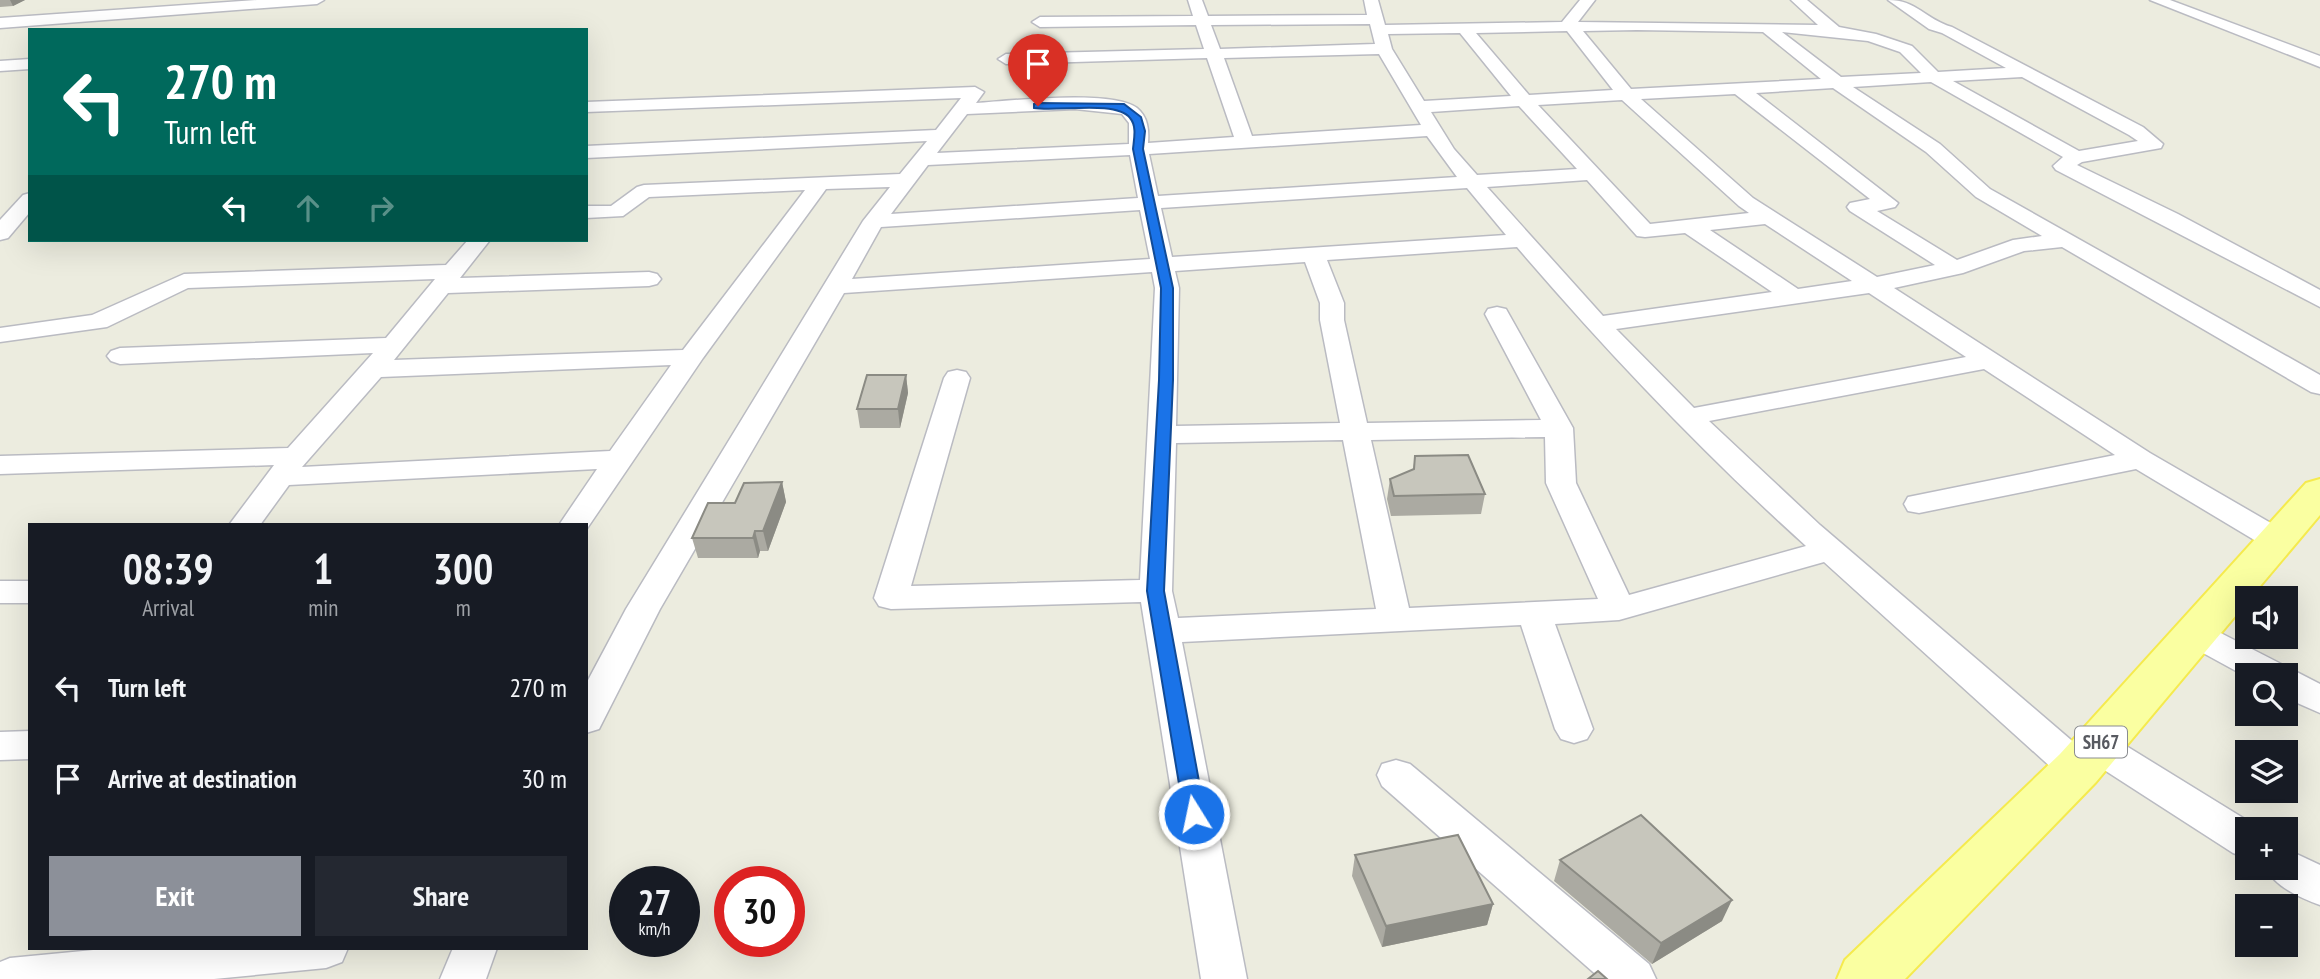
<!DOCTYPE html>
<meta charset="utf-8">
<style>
:root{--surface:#171b24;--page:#242831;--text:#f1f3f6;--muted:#9ea1a6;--accent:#8c9099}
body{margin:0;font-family:"PT Sans Narrow",sans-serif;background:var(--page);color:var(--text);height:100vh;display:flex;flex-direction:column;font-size:26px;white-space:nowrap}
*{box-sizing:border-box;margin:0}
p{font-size:23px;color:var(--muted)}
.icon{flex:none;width:38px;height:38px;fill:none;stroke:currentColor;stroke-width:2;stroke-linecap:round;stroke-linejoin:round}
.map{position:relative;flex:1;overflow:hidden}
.details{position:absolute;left:28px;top:523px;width:560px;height:427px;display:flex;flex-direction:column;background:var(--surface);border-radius:0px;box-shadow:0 7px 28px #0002}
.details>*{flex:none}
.hud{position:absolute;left:28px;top:28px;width:560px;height:214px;border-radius:0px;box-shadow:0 7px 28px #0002;background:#00695c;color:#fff;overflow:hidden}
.tools{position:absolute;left:2235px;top:586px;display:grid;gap:14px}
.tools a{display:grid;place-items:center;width:63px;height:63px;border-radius:0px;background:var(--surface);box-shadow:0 7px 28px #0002;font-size:35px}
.speed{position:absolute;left:609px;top:866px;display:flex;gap:14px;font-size:35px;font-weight:700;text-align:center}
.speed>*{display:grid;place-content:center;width:91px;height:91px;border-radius:50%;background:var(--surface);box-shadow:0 7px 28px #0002;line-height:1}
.speed small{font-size:18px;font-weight:400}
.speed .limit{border:10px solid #d22;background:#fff;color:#111}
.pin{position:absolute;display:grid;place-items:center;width:60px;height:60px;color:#fff;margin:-72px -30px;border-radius:50% 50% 50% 0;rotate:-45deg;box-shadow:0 0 7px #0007}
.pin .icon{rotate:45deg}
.me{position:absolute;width:77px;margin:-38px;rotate:350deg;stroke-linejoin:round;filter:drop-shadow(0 0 5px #0008)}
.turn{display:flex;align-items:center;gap:24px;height:147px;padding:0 21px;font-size:32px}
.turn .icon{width:91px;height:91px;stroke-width:2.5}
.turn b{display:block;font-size:49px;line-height:60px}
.lanes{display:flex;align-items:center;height:66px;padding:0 21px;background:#0003;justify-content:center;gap:35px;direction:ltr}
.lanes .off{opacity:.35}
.eta{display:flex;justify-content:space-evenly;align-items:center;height:119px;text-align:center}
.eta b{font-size:42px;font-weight:700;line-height:49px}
.cta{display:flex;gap:14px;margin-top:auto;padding:14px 21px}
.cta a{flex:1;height:80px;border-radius:0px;background:var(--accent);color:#fff;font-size:28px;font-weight:700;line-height:80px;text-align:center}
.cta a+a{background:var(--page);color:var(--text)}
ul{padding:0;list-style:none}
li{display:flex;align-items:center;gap:21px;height:91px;padding:0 21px}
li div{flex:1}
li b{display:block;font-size:26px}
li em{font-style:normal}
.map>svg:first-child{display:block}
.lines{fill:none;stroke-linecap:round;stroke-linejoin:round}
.minor-casing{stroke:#babbc2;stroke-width:3}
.primary-casing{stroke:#f5ea4e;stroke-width:4}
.minor{fill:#fff;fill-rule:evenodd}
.primary{fill:#faffa1;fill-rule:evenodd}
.wall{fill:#abaaa2}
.shaded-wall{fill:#8b8b84}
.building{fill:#c7c6bc;stroke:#8b8b84;stroke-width:2}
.route{fill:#1a73e8;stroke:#114b97;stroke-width:2}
.labels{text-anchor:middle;stroke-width:5;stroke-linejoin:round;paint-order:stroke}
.shield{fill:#fff;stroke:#8a8c90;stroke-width:2}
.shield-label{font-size:19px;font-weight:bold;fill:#585a61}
</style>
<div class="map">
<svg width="2320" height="979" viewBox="0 0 2320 979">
<rect width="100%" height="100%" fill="#ececdf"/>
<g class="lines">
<g class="minor-casing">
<g id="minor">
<polygon points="257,0 324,0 317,4 0,28 0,18"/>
<path d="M1188,0h14l6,16 159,-1 -3,-15h14l7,25 177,-3 18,-22h15l-17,22 240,3 -27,-25h16l32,27 37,7 36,12 26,26 68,-4 -64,-35 -13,-4 -41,-29c29,0 37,19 64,27l191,100 20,17 -2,4 -79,14 -5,3 101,49 142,76v17l-264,-137 -3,-4 10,-9 -132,-75 -78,5 87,57 50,45 330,186v19l-9,-2 -249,-145 -38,4 -61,22 -69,15 256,165 138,80 5,7 -5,7 -11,3 -11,-3 -130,-78 -217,44 -11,-2 -4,-7 4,-7 207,-42 -131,-86 -275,52 111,104 258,221 6,-10 13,-4 13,4 151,93 -14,1v28l-14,-5 -138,-89 2,4 -5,11 -14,4 -14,-4 -240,-217 -205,58 -64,4 38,105 -6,10 -13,4 -13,-4 -6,-10 -34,-104 -339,17 65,337h-46l-60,-377 -250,7 -12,-3 -5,-8 70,-220 4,-6 9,-2 9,2 4,6 -59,208 229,-6 15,-292 -3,-16 -308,21 -184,316 -61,120 -13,4v-49l40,-75 237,-388 27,-34 -64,2 -123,169 -117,172v-5h-27l38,-56 -308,16 -29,40h-31l45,-60 -274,9v-18l288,-8 85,-95 -253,11 -9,-3 -4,-5 4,-5 9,-3 266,-10 49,-59 -247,9 -81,39 -107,15v-14l92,-13 92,-41 262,-9 22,-25h22l-30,38 189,-6 8,2 4,5 -4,5 -8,2 -201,7 -54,67 289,-10 122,-160 -156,7 -26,19 -37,2v-12h25l26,-19 7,-2 256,-11 27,-33 -341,17v-12l350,-16 25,-32 -375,14v-10l389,-15 9,5 -8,11c32,-2 137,-14 161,5 11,9 12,22 11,35l86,-6 -27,-79 -201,6 -8,-5 8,-5 198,-5 -8,-24 -156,2 -8,-5 8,-5 153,-1zM1370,24l5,20 -155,5 -9,-24zM1637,30l126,2 58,47 -190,10 -48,-58zM1567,31l46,59 -84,5 -53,-62zM1782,32l86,9 32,11 21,21 -80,4zM1460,33l51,63 -87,5 -32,-52 -4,-15zM1379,54l42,71 -169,11 -28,-78zM2022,77l107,58 9,6 -59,10 -126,-70zM1833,88l93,64 50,45 66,39 -29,4 -56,20 -80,-49 18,-4 3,-4 -142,-110zM1735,94l135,105 -20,4 -3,4 3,4 85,54 -58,12 -124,-79 -112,-99zM1622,100l117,106 10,7 -99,11 -112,-119zM1519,106l58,63 -100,6 -23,-26 -23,-37zM1075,109l47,5 7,9v21l-192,9 30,-39zM1427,136l30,41 -299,19 -9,-42zM1130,155l8,43 -247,16 37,-49zM1587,180l50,56 8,1 40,-4 87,59 -169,24 -116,-129zM1467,188l39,47 -334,22 -11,-49zM1140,210l10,49 -298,20 29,-52zM1765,224l87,57 -54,8 -88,-59zM1517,247c90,105 186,206 289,299l-177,49 -53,-112 -3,-55 -67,-119 -9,-2 -9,2 -3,5 56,106 -174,3 -23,-103v-17l-17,-43zM1305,262l15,41v17l20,103 -164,3 3,-138 -4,-17zM1869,293l97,64 -272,51 -78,-79zM671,365l-61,86 -308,16 79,-90zM1545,437l1,46 52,116 -189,9 -38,-168zM1343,440l33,169 -198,9 -6,-27 4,-148z"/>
<polygon points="2150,0 2170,0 2320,56 2320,67"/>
<polygon points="30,59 30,69 0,71 0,61"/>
<polygon points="30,193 30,212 8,238 0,240 0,220 23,195"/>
<rect x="0" y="581" width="30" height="22"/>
<polygon points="2195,622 2207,626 2320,684 2320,713 2286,698 2286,676 2247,677 2183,642 2178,634 2183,626"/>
<polygon points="30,731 30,759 0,760 0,732"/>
<polygon points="1396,760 1410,764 1649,964 1656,979 1601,979 1382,786 1377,775 1382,764"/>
<path d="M2286,849l34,16v40c-19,-7 -45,-18 -54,-37h20z"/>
<polygon points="114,948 348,948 342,962 326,968 214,979 0,979 0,962 10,958"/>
<polygon points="453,948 497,948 486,979 440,979"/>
</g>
</g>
<g class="primary-casing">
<polygon id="primary" points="2320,479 2320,515 2250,598 2247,598 2247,602 2096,782 1905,979 1837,979 1845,960 2060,754 2306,483"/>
</g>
<use href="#minor" class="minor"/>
<use href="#primary" class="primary"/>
</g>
<g class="wall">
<polygon points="0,0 25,0 13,6 0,7"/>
<polygon points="906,375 908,393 900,428 860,428 857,409"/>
<polygon points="1415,456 1485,494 1481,514 1391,516 1387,499 1390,479 1413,470"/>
<polygon points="782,482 786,502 768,551 760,551 758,558 698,558 692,538 735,503"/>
<polygon points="1355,855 1493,904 1487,925 1382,947 1352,876"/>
<polygon points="1560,860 1722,921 1652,964 1554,881"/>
</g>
<g class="shaded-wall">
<polygon points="10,0 25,0 13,6"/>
<polygon points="906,375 908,393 900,428 898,409"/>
<polygon points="782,482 786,502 768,551 763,531"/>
<polygon points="755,531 760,551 758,558 753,538"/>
<polygon points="1732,900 1722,921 1652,964 1661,943"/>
<polygon points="1493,904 1487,925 1382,947 1386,926"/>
</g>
<g class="building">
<polygon points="867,375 906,375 898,409 857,409"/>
<polygon points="1468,455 1485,494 1394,496 1390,479 1414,469 1415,456"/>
<polygon points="782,482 763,531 755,531 753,538 692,538 708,503 735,503 744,483"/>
<polygon points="1641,815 1732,900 1661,943 1560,860"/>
<polygon points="1458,835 1493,904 1386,926 1355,855"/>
<polygon points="1598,971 1607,979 1588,979"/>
</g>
<path class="route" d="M1038,103l86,1 17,13 4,14 -2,18 30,139v92l-9,211 41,223 -3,6 -8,3 -7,-3 -3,-6 -37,-223 12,-211 2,-92 -28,-139c1,-10 4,-23 -3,-31 -14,-18 -73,-6 -96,-10v-4z"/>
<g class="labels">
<rect class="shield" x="2075" y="726.5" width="52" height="31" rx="5"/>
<g class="shield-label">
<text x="2101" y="749">SH67</text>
</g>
</g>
</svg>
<div class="tools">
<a><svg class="icon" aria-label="sound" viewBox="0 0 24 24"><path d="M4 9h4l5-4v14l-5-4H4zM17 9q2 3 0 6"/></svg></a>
<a><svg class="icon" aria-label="search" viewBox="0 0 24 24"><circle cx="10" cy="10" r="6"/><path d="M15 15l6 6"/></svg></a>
<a><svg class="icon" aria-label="layers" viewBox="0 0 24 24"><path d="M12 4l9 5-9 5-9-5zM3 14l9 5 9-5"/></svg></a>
<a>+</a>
<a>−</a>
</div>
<div class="speed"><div>27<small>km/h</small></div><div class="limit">30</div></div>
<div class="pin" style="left:1038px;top:106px;background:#d93025"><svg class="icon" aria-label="arrive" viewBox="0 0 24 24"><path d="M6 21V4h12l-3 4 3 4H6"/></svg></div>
<svg class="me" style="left:1194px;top:814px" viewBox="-20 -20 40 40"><circle r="17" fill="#1a73e8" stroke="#fff" stroke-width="3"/><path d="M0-11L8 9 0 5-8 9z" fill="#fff"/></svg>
<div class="hud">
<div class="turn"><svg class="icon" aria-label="left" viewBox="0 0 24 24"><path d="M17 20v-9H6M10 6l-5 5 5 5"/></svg><div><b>270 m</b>Turn left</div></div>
<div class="lanes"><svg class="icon" aria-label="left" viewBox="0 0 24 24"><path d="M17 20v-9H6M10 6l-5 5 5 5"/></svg><svg class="icon off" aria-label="ahead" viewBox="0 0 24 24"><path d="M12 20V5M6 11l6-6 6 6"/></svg><svg class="icon off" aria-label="right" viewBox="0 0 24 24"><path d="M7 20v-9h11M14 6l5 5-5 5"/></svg></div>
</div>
<section class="details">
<div class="eta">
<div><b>08:39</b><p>Arrival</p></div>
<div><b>1</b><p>min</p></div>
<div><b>300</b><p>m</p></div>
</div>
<ul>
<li><svg class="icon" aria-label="left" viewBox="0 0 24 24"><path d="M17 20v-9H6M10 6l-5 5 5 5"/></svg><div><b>Turn left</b></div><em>270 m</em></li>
<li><svg class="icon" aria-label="arrive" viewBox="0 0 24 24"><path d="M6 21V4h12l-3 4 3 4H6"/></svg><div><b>Arrive at destination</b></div><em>30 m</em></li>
</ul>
<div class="cta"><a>Exit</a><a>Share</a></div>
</section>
</div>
